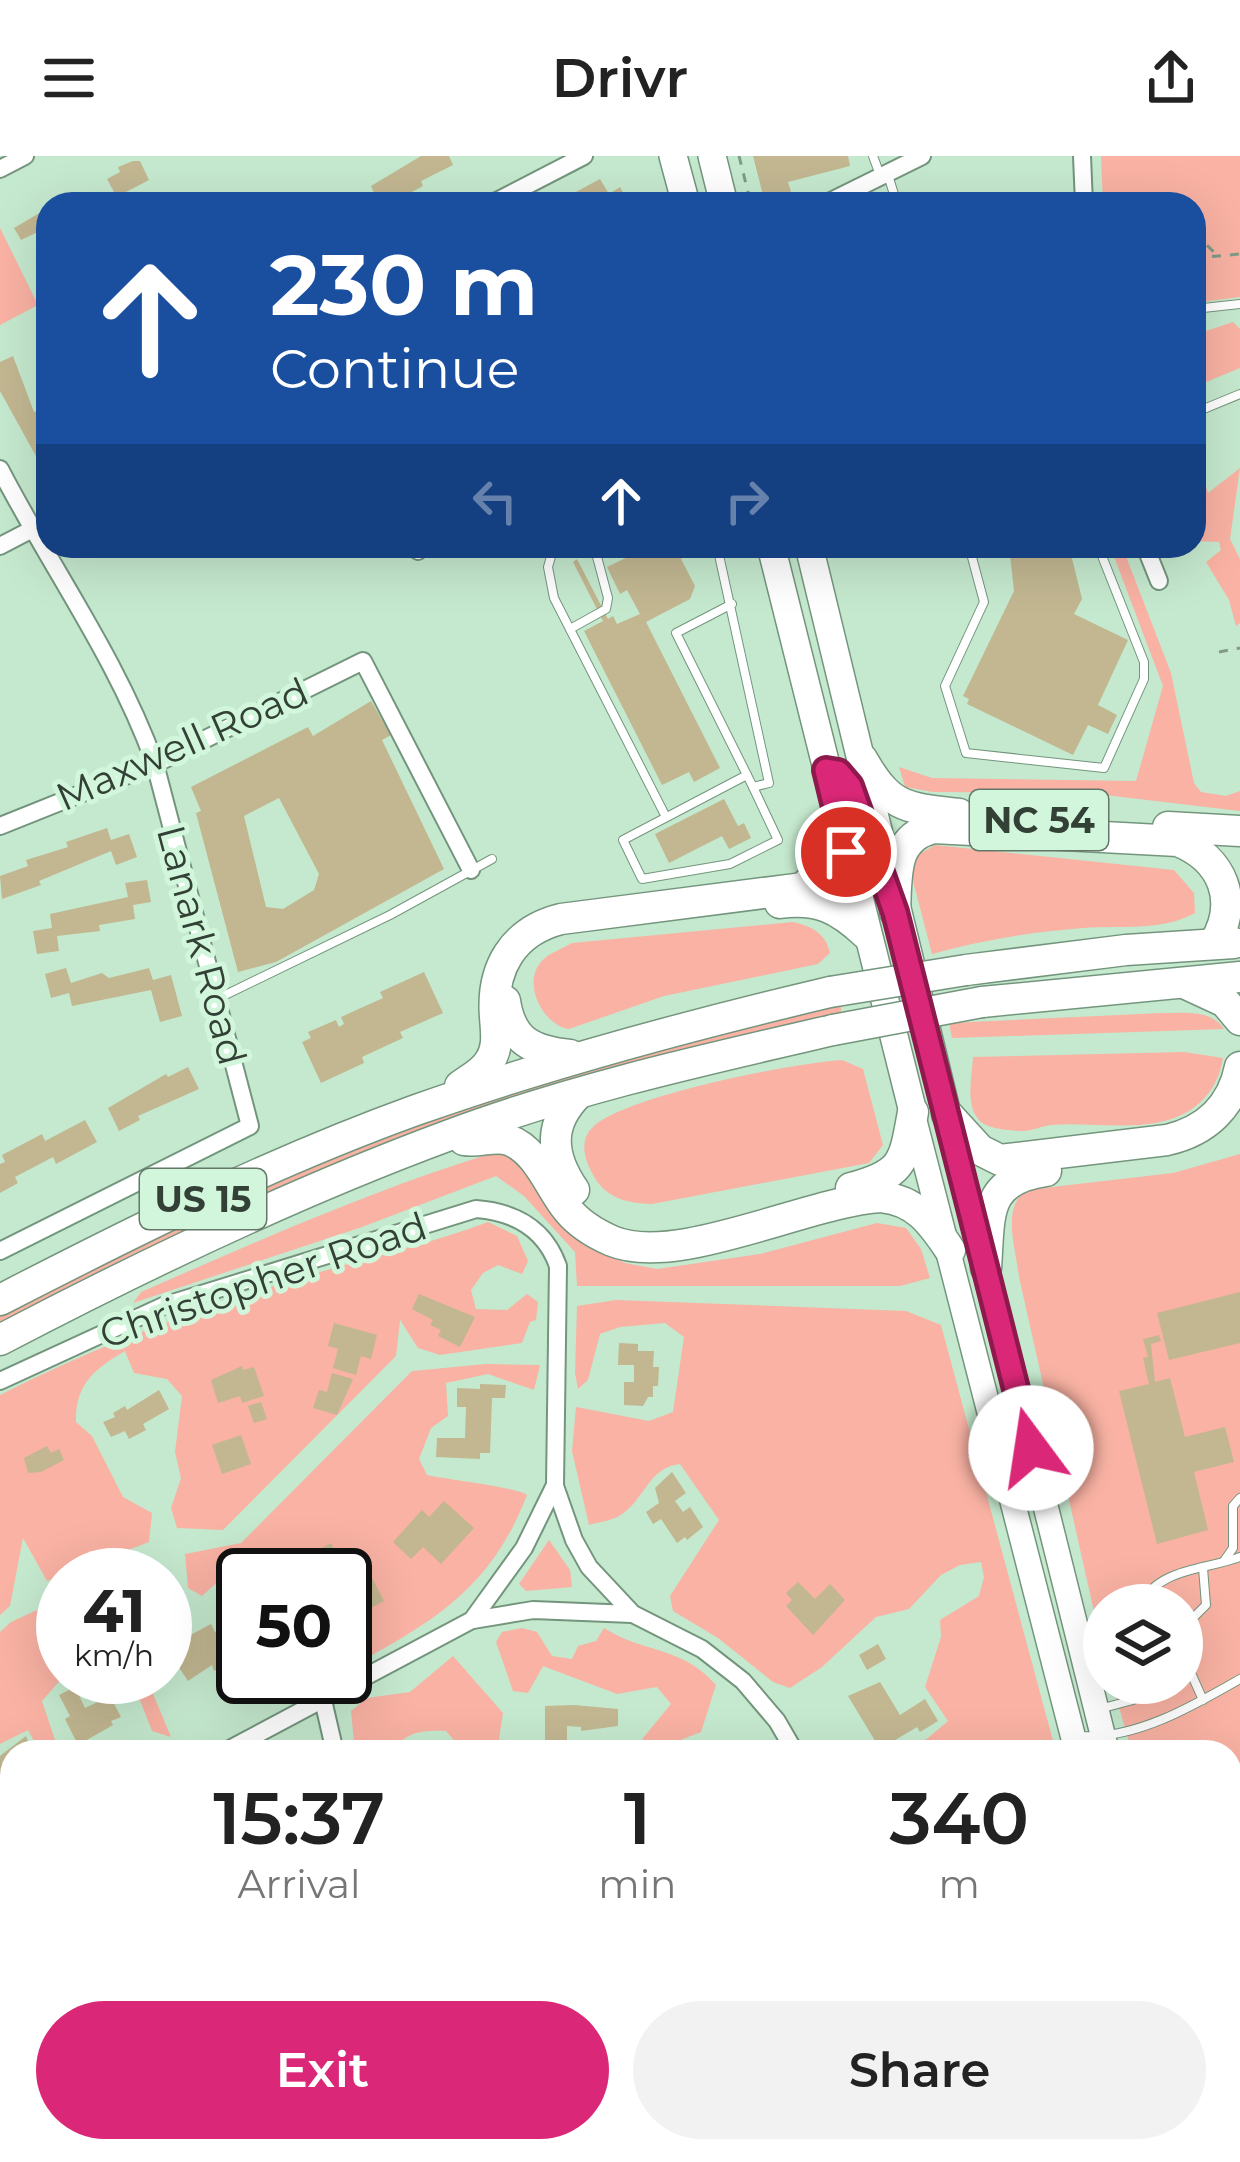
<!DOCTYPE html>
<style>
:root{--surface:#fff;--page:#f2f2f2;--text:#222;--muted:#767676;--accent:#db2777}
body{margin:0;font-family:Montserrat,sans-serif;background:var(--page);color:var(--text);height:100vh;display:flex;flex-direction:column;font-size:45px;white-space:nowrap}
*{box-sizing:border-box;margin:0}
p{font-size:39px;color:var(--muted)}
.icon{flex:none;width:66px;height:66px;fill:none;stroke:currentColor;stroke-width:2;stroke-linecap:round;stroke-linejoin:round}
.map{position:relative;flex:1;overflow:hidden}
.drawer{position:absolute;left:0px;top:1584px;width:1242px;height:423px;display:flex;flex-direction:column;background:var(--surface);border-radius:36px 36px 0 0;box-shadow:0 12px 48px #0002}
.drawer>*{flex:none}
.banner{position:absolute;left:36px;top:36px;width:1170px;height:366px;border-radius:36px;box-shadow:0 12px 48px #0002;background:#1a4fa0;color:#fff;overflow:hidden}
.buttons{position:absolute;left:1083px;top:1428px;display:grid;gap:24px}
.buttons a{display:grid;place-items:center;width:120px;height:120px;border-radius:50%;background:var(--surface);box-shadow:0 12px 48px #0002;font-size:60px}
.speed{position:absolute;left:36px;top:1392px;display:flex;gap:24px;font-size:60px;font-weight:700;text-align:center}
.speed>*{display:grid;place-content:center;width:156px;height:156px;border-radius:50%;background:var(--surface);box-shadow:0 12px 48px #0002;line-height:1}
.speed small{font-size:30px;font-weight:400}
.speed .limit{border:6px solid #111;border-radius:18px;background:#fff;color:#111}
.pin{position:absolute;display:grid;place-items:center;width:102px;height:102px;color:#fff;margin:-51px;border:6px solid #fff;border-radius:50%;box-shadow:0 3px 12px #0007}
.me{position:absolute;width:132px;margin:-66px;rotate:346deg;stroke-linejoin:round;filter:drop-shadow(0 0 9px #0008)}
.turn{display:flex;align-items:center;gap:42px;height:252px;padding:0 36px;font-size:54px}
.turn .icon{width:156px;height:156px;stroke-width:2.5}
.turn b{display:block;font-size:84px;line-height:102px}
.lanes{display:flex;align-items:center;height:114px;padding:0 36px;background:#0003;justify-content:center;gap:60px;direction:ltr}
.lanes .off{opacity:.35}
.eta{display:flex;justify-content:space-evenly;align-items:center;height:204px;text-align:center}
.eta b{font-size:72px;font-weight:600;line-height:84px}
.primary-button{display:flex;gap:24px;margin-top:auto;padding:24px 36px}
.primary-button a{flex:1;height:138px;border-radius:72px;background:var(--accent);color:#fff;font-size:48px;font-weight:600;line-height:138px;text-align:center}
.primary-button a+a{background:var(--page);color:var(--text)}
header{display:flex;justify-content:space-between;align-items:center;height:156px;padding:0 36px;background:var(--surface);font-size:54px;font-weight:600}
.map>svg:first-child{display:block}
.green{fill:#f9b2a3}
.building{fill:#c2b791;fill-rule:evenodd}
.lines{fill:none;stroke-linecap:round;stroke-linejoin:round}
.lane-casing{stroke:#74957d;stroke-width:10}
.street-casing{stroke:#74957d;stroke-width:20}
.secondary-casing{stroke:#74957d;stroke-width:27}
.primary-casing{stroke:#74957d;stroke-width:30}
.highway-casing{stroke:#74957d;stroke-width:33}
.path{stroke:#809a87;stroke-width:3;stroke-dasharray:9 9;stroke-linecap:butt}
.lane{stroke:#fff;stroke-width:8}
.street{stroke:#fff;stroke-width:16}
.secondary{stroke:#fff;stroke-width:24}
.primary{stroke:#fff;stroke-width:27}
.highway{stroke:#fff;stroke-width:30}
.highway-bridge-casing{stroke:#74957d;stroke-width:33;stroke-linecap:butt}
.highway-bridge{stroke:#fff;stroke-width:30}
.route-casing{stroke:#8e194d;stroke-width:30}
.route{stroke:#db2777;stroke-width:21}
.labels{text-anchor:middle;stroke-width:10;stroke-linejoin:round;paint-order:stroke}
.shield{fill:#d2f6db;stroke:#627768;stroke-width:3}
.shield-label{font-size:36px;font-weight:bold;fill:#324036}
.street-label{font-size:39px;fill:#324036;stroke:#d2f6db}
</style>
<header><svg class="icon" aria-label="menu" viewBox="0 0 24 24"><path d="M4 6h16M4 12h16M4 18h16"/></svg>Drivr<svg class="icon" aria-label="share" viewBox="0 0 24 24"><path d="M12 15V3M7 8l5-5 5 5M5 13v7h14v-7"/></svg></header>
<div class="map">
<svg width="1240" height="2006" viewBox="0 0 1240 2006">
<rect width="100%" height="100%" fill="#c5e9ce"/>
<g class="green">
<polygon points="1101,0 1240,0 1240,141 1194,147 1194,48 1103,48"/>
<polygon points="0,72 38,149 0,169"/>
<polygon points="1233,166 1240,173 1240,212 1194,231 1194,179"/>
<polygon points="1204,278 1199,307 1208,337 1240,312 1230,383 1240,403 1240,467 1236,470 1229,444 1206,406 1221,394 1219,386 1194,385 1194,281"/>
<polygon points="1110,390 1122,390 1171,517 1194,627 1201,636 1226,640 1240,635 1240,655 1088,637 933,636 905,631 899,611 932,622 1136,625 1163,530"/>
<path d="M935,689l239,25 20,23 1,20c-35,19 -75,12 -112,15 -50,4 -103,12 -151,26l-21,-81 5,-17z"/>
<path d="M793,766c18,4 33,11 37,31l-12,11 -154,32 -95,33c-27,-4 -50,-50 -24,-71 7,-6 19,-10 27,-15z"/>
<polygon points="841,846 841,861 661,905 0,1174 0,1155 265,1024 560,915"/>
<path d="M1161,857c23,0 50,-4 63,16l-272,9 -3,-15z"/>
<path d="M1184,896l39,6c-4,23 -14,40 -34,53 -39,24 -95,10 -138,14 -9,1 -19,6 -28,6 -12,0 -36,-2 -44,-11 -14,-15 -7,-44 -6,-63z"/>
<path d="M842,904l21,9 20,76 -14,18 -217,41c-27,-1 -48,-6 -61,-33 -7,-14 -11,-31 1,-43 31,-32 202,-65 250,-68z"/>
<path d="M496,996l22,7 9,10 30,53 68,41 32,6 103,-15 117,-31 29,5 15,21 9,29 -30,8h-323l-2,-34 -51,-56 -28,-20 -134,51 -229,76 8,-11c117,-51 233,-103 355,-140z"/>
<path d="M1240,998v926l-10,-30v-298h-98l-20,-69h70v-78h-78v51l-85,-379c-3,-28 -18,-68 7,-87l147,-17z"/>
<path d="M488,1066l29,14 11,25 -6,13 -24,-9 -15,8 -12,17 5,19 31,1 20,-16 11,8 -2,18 -6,2 -8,21 -82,12 -22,-7 -18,-28 -4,36 -173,174 -46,-2 -6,-20 10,-30 -6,-26 7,-56 -15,-17 -33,-6 -9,-22c-31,18 -50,34 -49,71l16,14 31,61 29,16 -3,29 -102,39 -24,-43 -13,68 -10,9v-220c93,-48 193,-84 293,-115 65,-20 131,-34 195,-58z"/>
<path d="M616,1144l290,11 35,14 115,427h-155l27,-14 20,-17 -23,-34 16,-50 -1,-17 39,-24 5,-19 -3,-15 -21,3 -19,10 -32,34 -33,8 -54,50 -32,21 -17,-6 -55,-44 -45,-27 -3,-15 49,-76 -39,-56c-32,3 -36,38 -61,52 -8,5 -21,6 -30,9l-17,-74 4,-44 73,14 24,-9 11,-75 -19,-14 -45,4 -20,7 -12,46 -10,9 -3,-16 2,-67z"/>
<path d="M486,1208l54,1 -6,25 -46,-16 -42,9 2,33 -17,12 -12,31 8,16c22,5 89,12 100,20 -37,96 -96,128 -182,175v-95h-102v9l-5,-10 -14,2 -22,20 -14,-8 -3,-34 56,-11 171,-172z"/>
<polygon points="549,1384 570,1414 572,1431 526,1435 519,1428"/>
<polygon points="63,1442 63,1521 42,1545 59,1596 40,1596 28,1574 0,1588 0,1476 11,1466"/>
<path d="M522,1472l15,4 15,24 20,3 6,-13 18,-5 8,-13c38,25 79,18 112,57l-15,47 -18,7 -11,13h-34l5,-14 28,-34 -14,-17 -40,7 -74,-28 -15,27 -15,-2 -17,-49 6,-10z"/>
<path d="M453,1500l50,57 -6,39h-33l-18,-21c-26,-1 -39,1 -55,21h-36l-4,-41 16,-13 43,-6z"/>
<polygon points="131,1521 146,1521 171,1581 152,1575"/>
<polygon points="12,1732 12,1995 185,1995 168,2006 0,2006 0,1738"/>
<polygon points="349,1995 968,1995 955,2006 333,2006 333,2001"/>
<polygon points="1030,1995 1167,1995 1171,2006 1015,2006"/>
</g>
<g class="building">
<polygon points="421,0 449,0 453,9 421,25 423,30 397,44 366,48 377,43 371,30"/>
<polygon points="753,0 848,0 850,10 788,26 791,36 764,43"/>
<polygon points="133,5 140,5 149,24 124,37 127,43 120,47 107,23 120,16 118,11"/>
<polygon points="600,23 609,38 620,31 629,48 563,48 561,44"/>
<polygon points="48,52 46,72 21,84 14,72"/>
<polygon points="13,200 34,256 40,254 48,271 48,297 37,302 0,235 0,206"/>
<polygon points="633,390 683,390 689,397 681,403 695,430 690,443 646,466 720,612 694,626 689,616 662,629 584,475 603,465 573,406 577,403 608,463 613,460 617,468 640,458 627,434 620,438 607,411 636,397"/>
<polygon points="1009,390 1069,390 1082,443 1074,458 1128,484 1098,549 1117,559 1108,578 1088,569 1073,599 967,548 969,543 963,540 1014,435"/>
<path d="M371,545l20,34 -9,5 62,129 -168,93 -38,10 -42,-159 5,-2 -10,-24 117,-60 5,9zM279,642l40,76 -5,16 -31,19 -17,-2 -22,-91z"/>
<polygon points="724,643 738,670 744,667 751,682 729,693 722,680 669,707 655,678"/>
<polygon points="107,672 111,684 129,678 137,701 116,709 111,695 39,725 41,729 2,743 0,720 28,710 26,704 68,691 66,686"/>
<polygon points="147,724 151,746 133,749 135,763 99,769 100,775 57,780 59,795 37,798 33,775 52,772 50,758 128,741 125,727"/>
<polygon points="66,812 71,827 102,817 109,822 149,812 153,824 171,819 182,860 160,866 151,834 72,850 69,837 51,842 45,818"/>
<polygon points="424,816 443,857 400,876 403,882 362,901 364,907 321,927 302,886 311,882 308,876 336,864 339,871 344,868 341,861 383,842 380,836"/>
<polygon points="188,911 199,933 138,960 140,964 119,975 108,952 166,918 168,921"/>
<polygon points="85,964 97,986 56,1008 53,1001 15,1021 18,1027 0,1037 0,1008 5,1006 2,999 42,978 45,985"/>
<polygon points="1240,1136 1240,1187 1169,1204 1157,1157"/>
<polygon points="419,1138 475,1161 460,1191 438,1180 441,1174 430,1169 433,1164 412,1153"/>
<polygon points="334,1167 377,1179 371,1203 361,1200 356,1219 333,1212 338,1193 328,1190"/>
<polygon points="1159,1179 1161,1185 1151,1188 1155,1226 1170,1222 1185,1281 1225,1271 1234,1306 1194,1316 1208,1374 1157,1388 1119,1235 1149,1228 1143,1202 1148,1201 1143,1183"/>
<polygon points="619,1187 638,1188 638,1195 654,1195 653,1211 659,1211 658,1230 653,1230 653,1241 648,1241 643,1250 624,1249 624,1226 634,1226 634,1209 618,1209"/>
<polygon points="242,1210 243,1214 254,1211 264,1240 242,1247 240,1240 218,1247 211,1224"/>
<polygon points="332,1217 353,1223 337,1259 313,1252 319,1234 327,1236"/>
<polygon points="480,1228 506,1229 505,1242 492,1242 490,1297 480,1297 480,1303 436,1301 437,1282 465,1282 466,1251 457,1251 457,1232 480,1233"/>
<polygon points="159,1234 169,1253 143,1268 146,1274 129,1283 125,1275 111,1281 103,1266 115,1261 113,1257 125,1250 127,1254"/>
<polygon points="261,1246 267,1263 254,1267 248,1250"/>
<polygon points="241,1279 251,1308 222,1318 212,1289"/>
<polygon points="47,1290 51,1297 59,1293 64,1304 41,1316 28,1317 24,1302"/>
<polygon points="672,1316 686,1337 675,1345 683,1356 690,1351 703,1371 687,1384 685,1381 677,1387 661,1363 653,1368 646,1356 659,1347 655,1332"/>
<polygon points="444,1345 474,1372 441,1408 423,1391 411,1403 393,1386 422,1354 429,1361"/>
<polygon points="331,1387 337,1399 316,1411 309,1399"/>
<polygon points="342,1402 350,1416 365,1408 384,1445 365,1455 360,1444 345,1452 345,1419 327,1419 334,1415 330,1408"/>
<polygon points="798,1426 815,1443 830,1428 845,1444 813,1479 786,1450 792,1444 786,1437"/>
<polygon points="243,1464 243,1504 239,1506 237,1502 214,1515 212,1509 188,1525 166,1492 211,1468 215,1476"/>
<polygon points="878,1488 886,1503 867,1514 859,1499"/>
<polygon points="880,1526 900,1559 925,1543 938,1565 920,1576 917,1571 880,1593 848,1540"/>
<polygon points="75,1531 85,1552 110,1540 121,1561 111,1565 113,1569 78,1589 65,1563 70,1560 59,1539"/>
<polygon points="574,1549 618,1553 618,1570 581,1575 581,1571 567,1570 567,1585 545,1584 545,1550"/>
<polygon points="26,1580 32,1596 12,1596 12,1627 4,1632 0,1624 0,1600"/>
</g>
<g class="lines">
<g class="lane-casing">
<g id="lane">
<polyline points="873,0 880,19"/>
<polyline points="888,19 897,48"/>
<polyline points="985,48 1007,48"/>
<polyline points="1194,153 1240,148"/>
<polyline points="1194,257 1240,238"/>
<polyline points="554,390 548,411 554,442 666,661"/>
<polyline points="717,390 769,627 753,631 676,477 732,448"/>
<polyline points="969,390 984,446 945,530 966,597 1104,612 1144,523 1144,506 1098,390"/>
<polyline points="570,473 606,453 608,442 596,397 600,390"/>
<polyline points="747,619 623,684 642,723 730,708 778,684 753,631"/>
<polyline points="217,843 390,759 492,703"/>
<polyline points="1224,1405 1233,1392 1233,1350 1240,1342"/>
<path d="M1141,1449c16,-37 65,-35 99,-48"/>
<polyline points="1182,1478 1185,1470 1206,1449 1203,1412"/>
<polyline points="1182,1497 1203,1544"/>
<polyline points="1103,1552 1133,1544 1145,1527"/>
<path d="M1080,1580c55,4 113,-30 160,-57"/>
</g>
</g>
<g class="street-casing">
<g id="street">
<polyline points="1082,0 1084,48"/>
<polyline points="0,13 25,0"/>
<polyline points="491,48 584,0"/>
<polyline points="825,48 922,0"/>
<path d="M0,313c51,99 117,189 155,295l95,362 -250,125"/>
<polyline points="0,390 48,365"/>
<polyline points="1145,390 1159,425"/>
<polyline points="418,395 419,390"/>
<polyline points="0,670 155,608 363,505 471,714"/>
<path d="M0,1225l163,-75 313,-97c39,3 69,20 82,57l-3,220 19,54 15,27 44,47 69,35 41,32 34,40 18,31"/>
<polyline points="473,1464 533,1454 632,1458"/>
<polyline points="323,1544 335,1596"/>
<polyline points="224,1596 472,1464 524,1392 554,1331"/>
<polyline points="0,1713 12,1706"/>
<polyline points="1230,1894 1240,1894"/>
<polyline points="320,2006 321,1995"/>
<polyline points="982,2006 996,1995"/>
</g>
</g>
<g class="secondary-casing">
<g id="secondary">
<polyline points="913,959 1077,1596"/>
<polyline points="948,960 1107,1596"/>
<polyline points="1192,1995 1195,2006"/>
<polyline points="1224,1995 1227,2006"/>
</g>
</g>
<g class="primary-casing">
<g id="primary">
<polyline points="673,0 686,48"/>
<polyline points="712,0 724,48"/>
<polyline points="771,390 913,956"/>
<polyline points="809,390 947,958"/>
</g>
</g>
<g class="highway-casing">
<g id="highway">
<path d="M862,603c28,49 43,49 97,55"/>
<polyline points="1168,671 1240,675"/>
<path d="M780,747c38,-5 58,5 86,31"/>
<path d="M895,756c2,-35 -3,-75 39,-84l244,13c45,18 62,60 36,103"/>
<polyline points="966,814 1126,794 1234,787"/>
<polyline points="1184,827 1225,846 1240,864"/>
<path d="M505,845c6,40 27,50 65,54"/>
<polyline points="982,846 1240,821"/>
<path d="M460,930c10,-7 23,-14 29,-24 10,-14 7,-30 6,-45 -4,-49 18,-86 66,-98l242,-31 22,-22 11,-55"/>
<path d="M947,958l33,36 20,10 167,-20c39,-9 65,-33 73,-73"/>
<path d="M464,984c16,3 30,-5 45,0 29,11 40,47 58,69 11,14 29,25 45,32 65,27 197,-40 269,-44 35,3 51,26 69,53"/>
<path d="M851,1032c53,-14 53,-26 62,-76"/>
<path d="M574,1034c-23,-34 -27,-65 4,-96"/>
<path d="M986,1112c4,-53 -3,-88 60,-97"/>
<path d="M0,1144c136,-70 272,-138 416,-190 136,-48 274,-85 414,-118"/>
<path d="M0,1184c145,-76 293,-147 447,-204 125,-47 256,-76 386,-106"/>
</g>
</g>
<g class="path">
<polyline points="739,0 751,48"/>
<polyline points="1162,44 1166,48"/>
<polyline points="1194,77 1217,99"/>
<polyline points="1194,102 1240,98"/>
<polyline points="1219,496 1240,492"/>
<polyline points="1230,1722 1240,1711"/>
<polyline points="1230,1956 1240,1963"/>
</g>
<use href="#lane" class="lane"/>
<use href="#street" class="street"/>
<use href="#secondary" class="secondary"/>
<use href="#primary" class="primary"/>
<use href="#highway" class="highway"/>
<g class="highway-bridge-casing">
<g id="highway-bridge">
<polyline points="830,836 966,814"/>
<polyline points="833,874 982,846"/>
</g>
</g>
<use href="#highway-bridge" class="highway-bridge"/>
</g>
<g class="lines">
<g class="route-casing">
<polyline id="route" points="846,696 826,614 838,616 850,630 895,756 1031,1292"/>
</g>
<use href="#route" class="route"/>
</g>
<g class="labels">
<g class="shield">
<rect x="970" y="634" width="138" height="60" rx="9"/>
<rect x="140" y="1013" width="126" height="60" rx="9"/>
</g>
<g class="shield-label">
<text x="1039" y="677">NC 54</text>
<text x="203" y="1056">US 15</text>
</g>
<g class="street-label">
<text transform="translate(182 588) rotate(-24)" y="14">Maxwell Road</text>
<text transform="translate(202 789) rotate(75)" y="14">Lanark Road</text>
<text transform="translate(263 1124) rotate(-19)" y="14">Christopher Road</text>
</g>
</g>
</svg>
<div class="buttons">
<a><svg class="icon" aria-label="layers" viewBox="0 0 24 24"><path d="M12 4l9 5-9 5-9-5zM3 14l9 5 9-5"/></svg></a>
</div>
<div class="speed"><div>41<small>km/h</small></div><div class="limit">50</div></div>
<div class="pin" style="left:846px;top:696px;background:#d93025"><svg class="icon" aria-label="arrive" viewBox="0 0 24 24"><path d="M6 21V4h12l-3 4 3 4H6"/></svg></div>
<svg class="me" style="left:1031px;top:1292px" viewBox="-20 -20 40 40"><circle r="19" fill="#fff"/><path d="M0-13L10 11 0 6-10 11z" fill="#db2777"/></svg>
<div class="banner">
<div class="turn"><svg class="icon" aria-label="ahead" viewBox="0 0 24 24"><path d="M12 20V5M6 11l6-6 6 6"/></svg><div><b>230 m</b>Continue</div></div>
<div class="lanes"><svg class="icon off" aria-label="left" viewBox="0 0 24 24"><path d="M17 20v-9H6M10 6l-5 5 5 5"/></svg><svg class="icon" aria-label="ahead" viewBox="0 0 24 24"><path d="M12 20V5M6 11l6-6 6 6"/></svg><svg class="icon off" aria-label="right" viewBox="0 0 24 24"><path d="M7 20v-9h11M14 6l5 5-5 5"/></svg></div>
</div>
<section class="drawer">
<div class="eta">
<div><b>15:37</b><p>Arrival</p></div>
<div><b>1</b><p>min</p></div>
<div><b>340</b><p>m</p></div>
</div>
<div class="primary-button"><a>Exit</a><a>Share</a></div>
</section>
</div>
